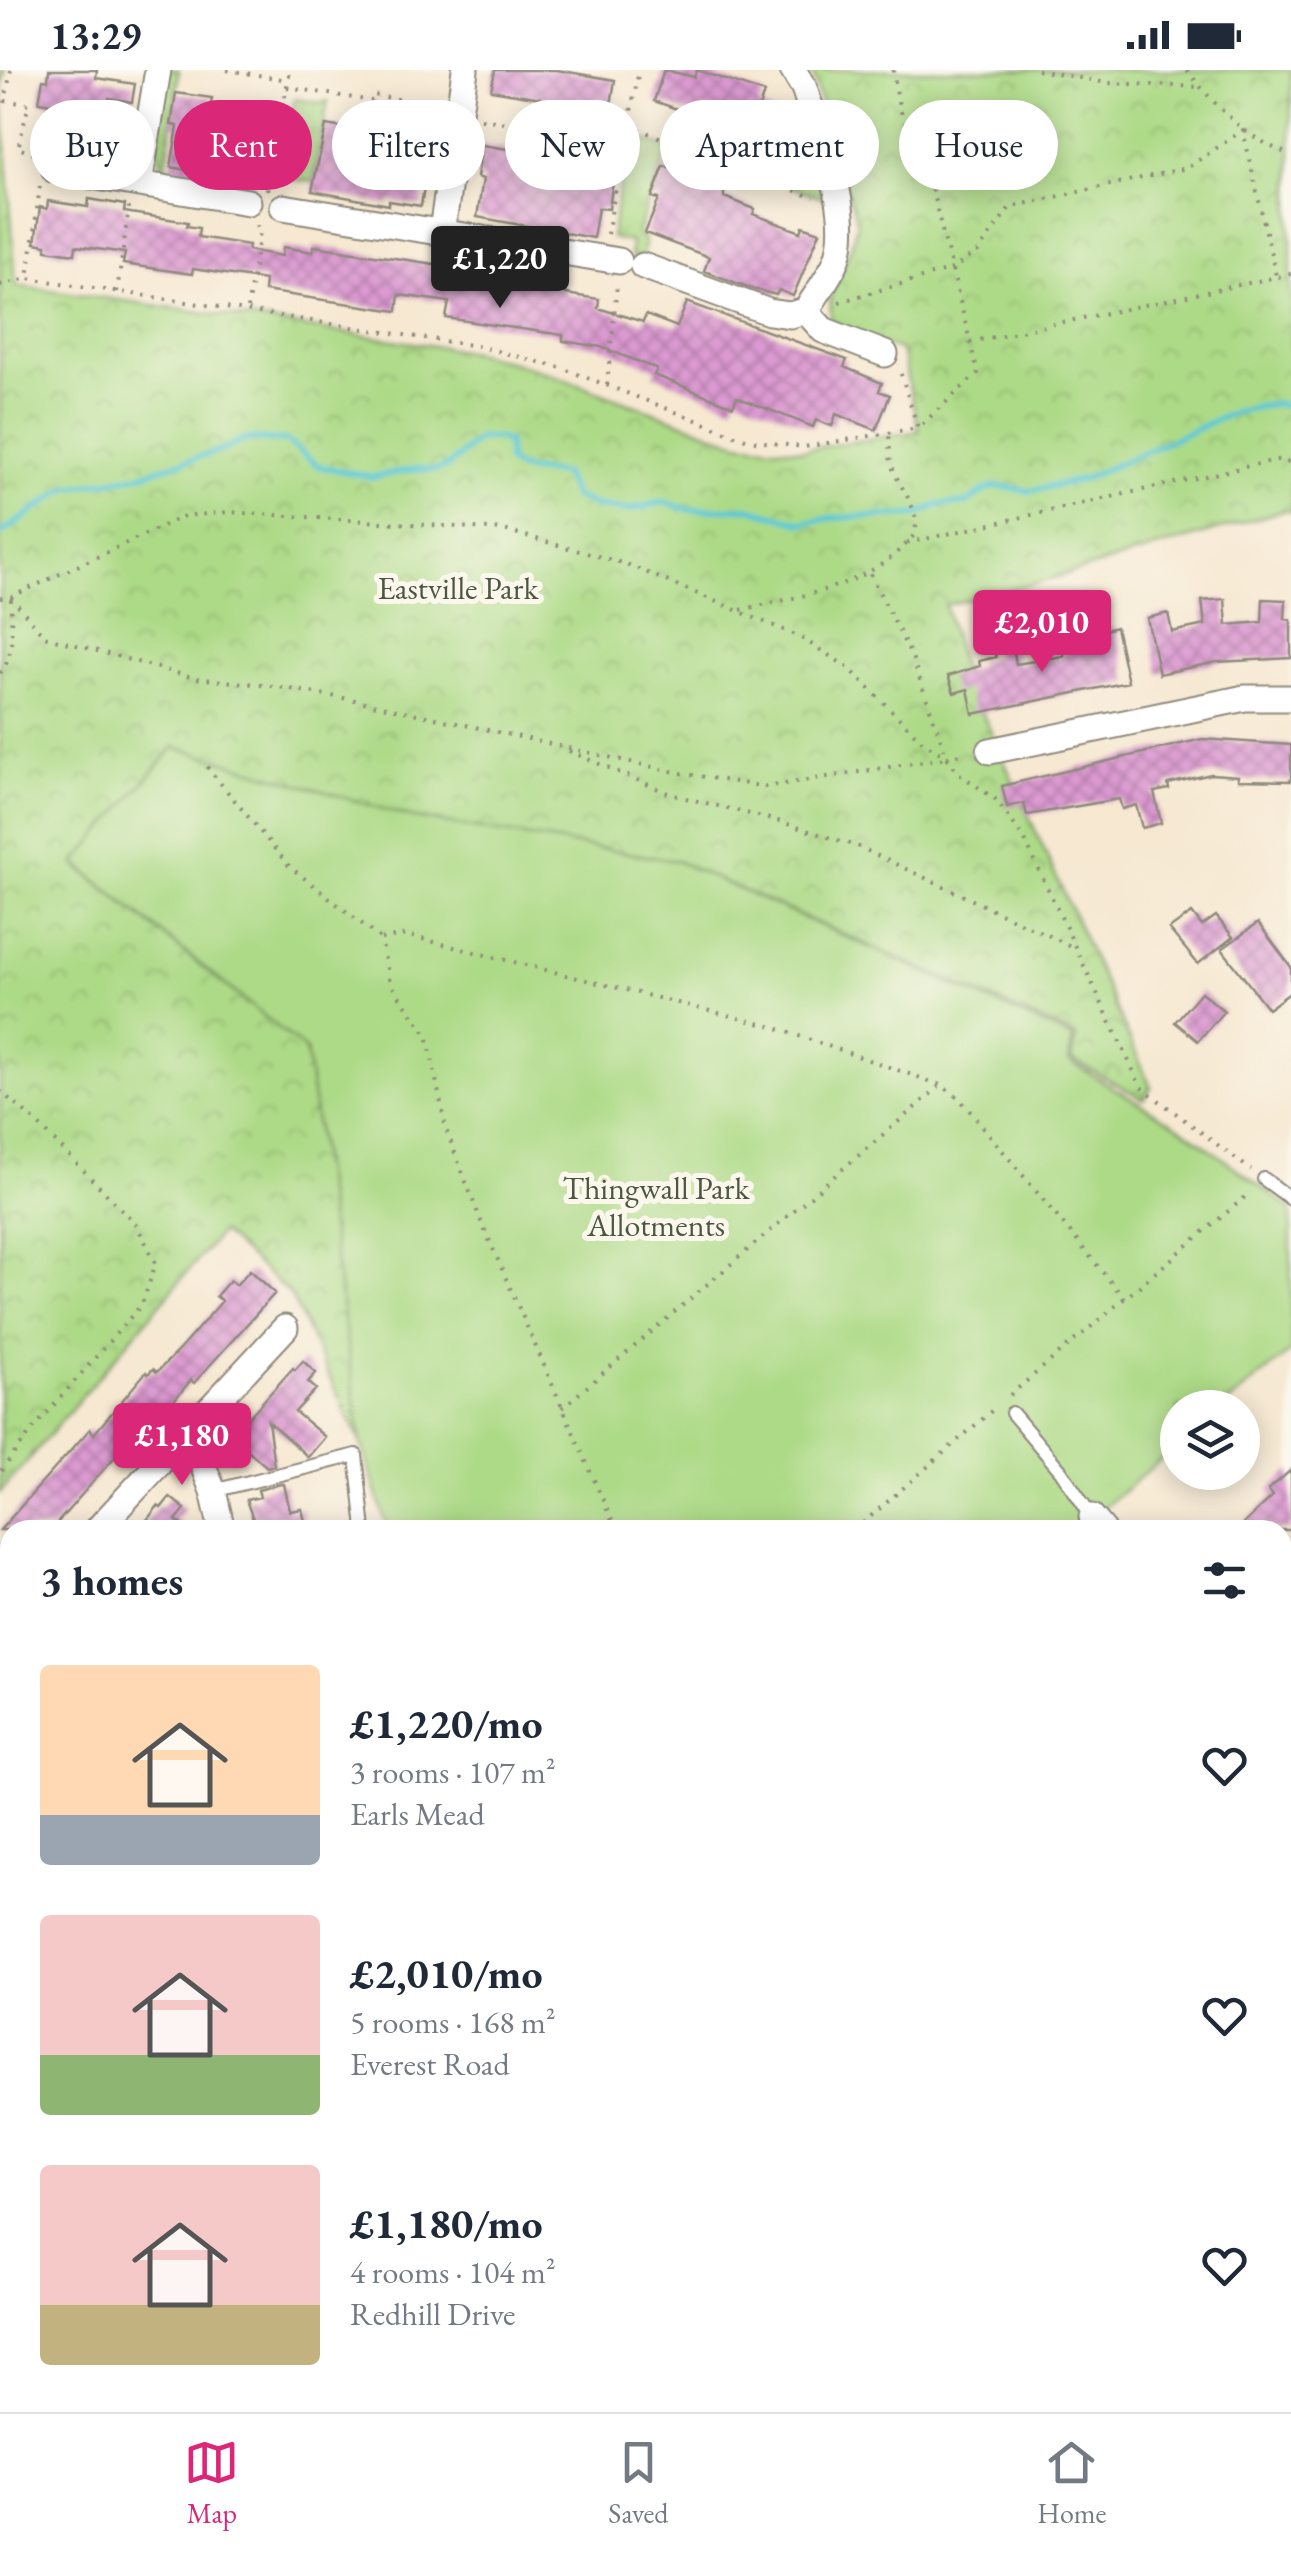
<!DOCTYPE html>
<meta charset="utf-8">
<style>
body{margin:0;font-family:"EB Garamond",serif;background:#f6f6f7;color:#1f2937;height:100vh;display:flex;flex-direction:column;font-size:38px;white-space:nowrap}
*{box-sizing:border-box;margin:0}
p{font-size:32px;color:#747a83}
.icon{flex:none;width:55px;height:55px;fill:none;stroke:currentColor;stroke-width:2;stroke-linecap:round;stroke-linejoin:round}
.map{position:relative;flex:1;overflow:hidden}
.drawer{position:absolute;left:0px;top:1450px;width:1292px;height:892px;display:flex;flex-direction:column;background:#fff;border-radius:30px 30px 0 0;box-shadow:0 5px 25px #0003}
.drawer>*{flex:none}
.top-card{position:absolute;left:30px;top:30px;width:1232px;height:90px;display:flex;gap:20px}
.tools{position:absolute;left:1160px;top:1320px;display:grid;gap:20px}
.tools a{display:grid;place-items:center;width:100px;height:100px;border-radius:50%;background:#fff;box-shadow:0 5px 25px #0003;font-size:50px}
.price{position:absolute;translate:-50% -85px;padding:0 22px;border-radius:10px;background:#db2777;color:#fff;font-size:32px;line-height:65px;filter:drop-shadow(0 2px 5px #0008)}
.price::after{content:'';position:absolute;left:50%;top:60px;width:30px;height:22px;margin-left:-15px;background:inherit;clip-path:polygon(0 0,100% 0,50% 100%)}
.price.on{background:#222;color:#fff}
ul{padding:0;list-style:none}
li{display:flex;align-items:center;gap:30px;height:250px;padding:0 40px}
li span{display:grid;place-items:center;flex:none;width:280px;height:200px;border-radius:10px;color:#555}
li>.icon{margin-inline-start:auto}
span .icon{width:120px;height:120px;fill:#fffc;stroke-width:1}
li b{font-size:42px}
h2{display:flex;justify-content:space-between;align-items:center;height:120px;padding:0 40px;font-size:42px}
.chip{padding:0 35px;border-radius:45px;background:#fff;box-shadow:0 5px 25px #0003;font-size:35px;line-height:90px}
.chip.on{background:#db2777;color:#fff}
.status{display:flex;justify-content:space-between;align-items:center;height:70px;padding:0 50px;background:#fff;direction:ltr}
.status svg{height:28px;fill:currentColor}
.tab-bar{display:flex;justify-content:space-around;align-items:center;height:140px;border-top:2px solid #e0e1e3;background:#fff;font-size:28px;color:#747a83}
.tab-bar a{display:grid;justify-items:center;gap:5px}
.tab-bar .on{color:#db2777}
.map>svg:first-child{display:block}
</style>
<div class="status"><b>13:29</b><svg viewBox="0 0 49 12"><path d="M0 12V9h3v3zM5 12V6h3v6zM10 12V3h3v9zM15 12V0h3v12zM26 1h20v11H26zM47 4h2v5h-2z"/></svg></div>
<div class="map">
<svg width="1291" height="2342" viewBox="0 0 1291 2342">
<defs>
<pattern id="grass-tufts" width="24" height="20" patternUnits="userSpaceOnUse" patternTransform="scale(2.5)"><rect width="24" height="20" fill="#adda87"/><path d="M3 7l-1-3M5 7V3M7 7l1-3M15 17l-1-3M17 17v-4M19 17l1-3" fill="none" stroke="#95bb75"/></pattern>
<pattern id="cemetery-stones" width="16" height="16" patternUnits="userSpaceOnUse" patternTransform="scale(2.5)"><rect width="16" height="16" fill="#adda87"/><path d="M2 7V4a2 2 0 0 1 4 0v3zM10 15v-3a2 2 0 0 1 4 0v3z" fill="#95bb75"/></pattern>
<pattern id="park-crowns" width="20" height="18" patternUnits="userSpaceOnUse" patternTransform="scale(2.5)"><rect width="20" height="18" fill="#adda87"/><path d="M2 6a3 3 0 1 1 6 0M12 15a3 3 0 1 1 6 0" fill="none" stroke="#95bb75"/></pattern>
<pattern id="building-cross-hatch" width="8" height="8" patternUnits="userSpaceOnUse" patternTransform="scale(2.5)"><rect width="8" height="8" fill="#dc9ad1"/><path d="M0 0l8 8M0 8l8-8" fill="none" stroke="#b37eaa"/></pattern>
</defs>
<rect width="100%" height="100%" fill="#fbf7ec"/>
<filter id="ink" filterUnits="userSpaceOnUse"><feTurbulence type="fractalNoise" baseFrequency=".01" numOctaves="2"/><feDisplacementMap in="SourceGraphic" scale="20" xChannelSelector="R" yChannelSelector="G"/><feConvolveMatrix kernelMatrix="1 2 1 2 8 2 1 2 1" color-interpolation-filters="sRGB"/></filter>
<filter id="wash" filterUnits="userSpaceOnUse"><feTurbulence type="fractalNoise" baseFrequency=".0048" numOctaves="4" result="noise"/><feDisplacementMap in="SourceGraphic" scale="40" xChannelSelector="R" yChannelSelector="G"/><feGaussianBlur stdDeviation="2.25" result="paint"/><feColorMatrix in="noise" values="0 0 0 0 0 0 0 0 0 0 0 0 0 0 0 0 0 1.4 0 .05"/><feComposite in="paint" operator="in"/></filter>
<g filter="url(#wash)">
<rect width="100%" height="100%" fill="#f6e8d1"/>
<path fill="url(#grass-tufts)" stroke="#6c8259" stroke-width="2.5" d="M167,0h12l-14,101 -9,-19z
M295,29l27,4 6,-2 -15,81 -35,-5z
M810,62l22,69 -41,-14z
M635,67l34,11 -32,86 8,6 -4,19 -11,-3 1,-14 -20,-4 9,-53z"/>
<path fill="url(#cemetery-stones)" stroke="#6c8259" stroke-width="2.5" d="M0,1608l10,10v279l-10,-16z
M10,2019v142l-10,-2v-133z"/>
<path fill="url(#park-crowns)" stroke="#6c8259" stroke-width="2.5" d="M0,0h5l-3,16 14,199 459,67 62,17 201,74 64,7 117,-19 -18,-81 -57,-18 -13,-14 -1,-21 21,-50 6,-25 -46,-152h480v442l-6,-2 -248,73 -92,22 17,63 189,419 -7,12 -73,-40 5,-23 -400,-175 -262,-43 -240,-71 -99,117 231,186 55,393 -71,-149 -69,-62 -221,261z"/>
<path fill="#adda87" stroke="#6c8259" stroke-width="2.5" d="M174,677l240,71 262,43 397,177 -4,23 117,70 105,78v142l-68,56 -45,1 -1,38 -100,84h-689l-27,-87 -55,-393 -231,-187z"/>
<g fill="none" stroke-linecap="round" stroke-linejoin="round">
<path stroke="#5dc9d5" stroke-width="6" d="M0,464l67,-46 65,-11 90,-27 23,-11 42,2 31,25 55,11 43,-8 20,1 12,-4 31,-28h19l10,5v19c17,13 37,8 56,12l10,23 24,10 30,3 36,-8 26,8 59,-2 53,15 29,-5 86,-3 21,-10 29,-2 19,-13 11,-4 33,5 54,-12 150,-67 42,-9 15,5"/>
</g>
<g id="blocks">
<path fill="url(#building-cross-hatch)" d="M49,0h48l-1,8 39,6 -3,18 -23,-4 -10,58 -33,-1 7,-47 -34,-6 4,-23 5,1z
M495,0h62l58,10 -6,37 -69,-12 1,-7 -50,-8z
M664,0l30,7 3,-7 67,23 -5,14 30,10 -2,5 13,4 -7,30 -45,-15 5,-15 -51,-17 -2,8 -46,-16z
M176,23l36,5 -1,7 66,11 -6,36 -10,-2 -6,34 -84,-17 7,-41 -7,-1z
M326,55l50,8 1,-6 62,10 -5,38 -8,-1 -5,32 -32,-5v4l-77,-14z
M482,75l32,5 -1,7 101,17 -5,35 -11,-1 -5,30 -116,-21 6,-38 -6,-2z
M664,96l60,23v8l31,12 -2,5 48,18 2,-6 17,6 -27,64 -14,-6 -3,5 -23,-6 -49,-18 5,-14 -64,-24 14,-34 -7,-2z
M89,129l36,6 -1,7 64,10 -1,4 12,2 -1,9 51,8 -1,5 34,6 1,-9 30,5 1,-6 241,36 -1,5 12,1 -1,6 34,5 -1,9 45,14 3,-7 31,12 10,-25 160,58 -3,7 38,16 -3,8 11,4 -14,35 -40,-16 -4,12 -16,-6 -3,7 -76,-30 -4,9 -79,-31 3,-6 -56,-22 -38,-6v-6l-117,-17 3,-16 -50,-7 -2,16 -133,-20 1,-11 -72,-11 -1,5 -69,-10 2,-11 -49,-7 -1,8 -29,-4v-5l-11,-2 5,-36 7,2 1,-8 40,6z
M1225,529l2,26 35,-3 1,-23 23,1 -1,19 6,1v38l-74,4 -58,12 -12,-56 21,-5 4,19 33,-7 -3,-24z
M1116,557l12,55 -155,32 -5,-25 -14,4 -6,-17 32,-10 -1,-5 17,-4 -2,-7 19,-4 3,18 48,-8v-4l36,-7 -2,-13z
M1202,669l89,6v36l-53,-1v-4l-27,-2 -43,10 1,5 -15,3 7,31 -19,5 -6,-23 -14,4 -3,-10 -92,16 -3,-12 -17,4 -5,-21z
M1192,843l10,13 14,-10 17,21 -35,27 -29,-35z
M1258,853l33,44v25l-23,17 -46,-60z
M1201,922l23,19 -26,30 -23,-19z
M250,1200l25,23 -81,90 -3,-3 -46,55 -2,-2 -14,16 -4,-4 -74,85h-51l90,-101 4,5 52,-62 2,2 5,-5 4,3 22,-22 43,-49 -6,-5 14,-16 6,5z
M303,1291l13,12 -8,9 8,7 -21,23 30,25 -17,20 -40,-36 6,44 -7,2 -35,-31 61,-68 2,2z
M1291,1400v60h-54l36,-34 -5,-6z
M281,1414h3l6,27 12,-2 5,21h-50l-11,-30 14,-3 -2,-7z
M170,1427l15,12 -9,11 13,10h-50l19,-24 3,2z"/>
</g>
</g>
<g filter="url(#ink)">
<use href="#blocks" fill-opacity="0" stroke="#908a7e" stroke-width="2.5"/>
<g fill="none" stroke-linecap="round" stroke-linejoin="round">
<g stroke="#908a7e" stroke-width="16">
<path id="service" d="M1264,1109l27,20
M1012,1343l49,58 31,46
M213,1421l143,-36 8,75
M1282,1738l9,-7
M1282,1887l9,-1"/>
</g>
<g stroke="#908a7e" stroke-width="29">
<path id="minor" d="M55,100l193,32
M139,114l19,-114
M283,137l336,54
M442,161l23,-161
M643,196l126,46 21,3 16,-4c9,-15 21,-31 29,-47 22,-49 -16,-128 -31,-176l-11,-18
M806,241l17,19 62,24
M990,681l255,-53h46
M190,1362l23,59 9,39
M1092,1447l11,13
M97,1460l188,-202
M1282,1508l9,-8
M1282,1673l9,10
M0,1916l10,15
M0,1995l10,-6
M1282,2262l9,-3
M0,2284l10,1
M307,2332l4,10
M651,2332l4,10
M883,2332l4,10
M68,2342l1,-10"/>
</g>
<g stroke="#908a7e" stroke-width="44">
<path id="primary" d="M1282,2078l9,-2
M486,2342l21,-10"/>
</g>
<path stroke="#908a7e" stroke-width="4" stroke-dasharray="2.5 8" stroke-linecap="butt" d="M11,0l-6,31 24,3 -11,44 20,7
M227,0l61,10
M893,0l6,37 34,87 45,179 -59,54
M1037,0l70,13 94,4
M1187,0c29,37 59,69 104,85
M287,17l85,14 1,-6 36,6 -1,6 29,4
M481,49l143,23
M628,55l186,73
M40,116l-12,92 449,68 85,22 186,72 56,7 114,-19 -18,-57
M267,120l23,-120
M607,164l32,-164
M0,215l28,-7
M117,222l12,-85
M839,232l113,-33 26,-17 32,-45 177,-39 56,-38 33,146
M247,239l13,-77 -3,-7
M970,272l321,-68
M607,315l10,-100
M907,473l369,-83 15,2
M870,504l42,83 35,100 11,16 37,26 29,39 117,249 110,83
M11,527l33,39 150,42 79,8 82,14 320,72 91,15 178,-29
M0,528l11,-1 173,-81 45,-4 275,18 122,34 172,72 51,32 75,75 23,14 18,-3
M741,540c64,-16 129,-22 173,-75 9,-24 -15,-47 -22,-69 -3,-9 -2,-22 -3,-32
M0,603c17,-19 10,-52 11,-76
M569,681l101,43 108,27 81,26 216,101
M207,697l82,99 92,73
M0,1021l36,31 100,102 20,39 -14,41 -109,125 -33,43
M1010,1325l241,-203
M562,1338l377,-321
M616,1460l-136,-311 -34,-90 -19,-95 -37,-51 -9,-44 25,-4 364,91 171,59 18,13 166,201
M855,1460l140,-122
M0,1598l10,9
M0,1625l10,12
M0,1675l10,-12
M0,2164l10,1"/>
<use href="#service" stroke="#fff" stroke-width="12"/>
<use href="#minor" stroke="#fff" stroke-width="25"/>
<use href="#primary" stroke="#f9bc89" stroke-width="40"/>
</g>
</g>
<g text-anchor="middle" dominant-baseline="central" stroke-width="10" stroke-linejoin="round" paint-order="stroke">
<g font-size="32" fill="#4c5742" stroke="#fbf7ec">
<text x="458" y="518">Eastville Park</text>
<text x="656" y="1118">Thingwall Park<tspan x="656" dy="37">Allotments</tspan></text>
</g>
</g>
</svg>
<div class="tools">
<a><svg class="icon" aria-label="layers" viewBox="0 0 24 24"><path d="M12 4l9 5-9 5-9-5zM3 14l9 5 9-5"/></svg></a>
</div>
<b class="price on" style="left:500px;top:241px">£1,220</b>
<b class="price" style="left:1042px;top:605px">£2,010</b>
<b class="price" style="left:182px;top:1418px">£1,180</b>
<div class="top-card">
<a class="chip">Buy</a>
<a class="chip on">Rent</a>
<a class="chip">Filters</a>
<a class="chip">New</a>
<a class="chip">Apartment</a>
<a class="chip">House</a>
</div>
<section class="drawer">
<h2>3 homes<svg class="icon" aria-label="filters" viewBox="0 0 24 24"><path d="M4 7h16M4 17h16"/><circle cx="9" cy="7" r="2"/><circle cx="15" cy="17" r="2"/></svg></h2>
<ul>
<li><span style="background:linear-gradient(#ffd9b3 75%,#9aa5b1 0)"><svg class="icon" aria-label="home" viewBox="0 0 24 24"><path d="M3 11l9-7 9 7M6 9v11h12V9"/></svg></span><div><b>£1,220/mo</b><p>3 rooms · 107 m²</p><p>Earls Mead</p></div><svg class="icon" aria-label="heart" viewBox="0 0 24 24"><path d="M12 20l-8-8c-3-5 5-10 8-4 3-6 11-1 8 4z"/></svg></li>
<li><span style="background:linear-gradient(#f6c9c9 70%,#8fb573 0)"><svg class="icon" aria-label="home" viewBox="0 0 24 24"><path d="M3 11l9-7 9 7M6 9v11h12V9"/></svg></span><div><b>£2,010/mo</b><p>5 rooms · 168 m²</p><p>Everest Road</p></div><svg class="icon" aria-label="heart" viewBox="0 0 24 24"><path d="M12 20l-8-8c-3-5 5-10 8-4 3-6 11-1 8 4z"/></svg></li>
<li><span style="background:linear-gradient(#f6c9c9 70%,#c2b280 0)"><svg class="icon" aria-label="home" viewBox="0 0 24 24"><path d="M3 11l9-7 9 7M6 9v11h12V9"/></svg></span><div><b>£1,180/mo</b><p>4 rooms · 104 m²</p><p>Redhill Drive</p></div><svg class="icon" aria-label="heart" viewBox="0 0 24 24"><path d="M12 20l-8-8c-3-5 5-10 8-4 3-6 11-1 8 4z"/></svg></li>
</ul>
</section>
</div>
<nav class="tab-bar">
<a class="on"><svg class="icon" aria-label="map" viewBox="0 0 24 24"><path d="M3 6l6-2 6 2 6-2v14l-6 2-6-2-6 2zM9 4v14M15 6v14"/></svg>Map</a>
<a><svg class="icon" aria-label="saved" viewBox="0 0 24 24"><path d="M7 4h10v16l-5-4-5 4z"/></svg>Saved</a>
<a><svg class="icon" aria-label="home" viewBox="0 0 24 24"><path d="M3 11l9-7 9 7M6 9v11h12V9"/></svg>Home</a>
</nav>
